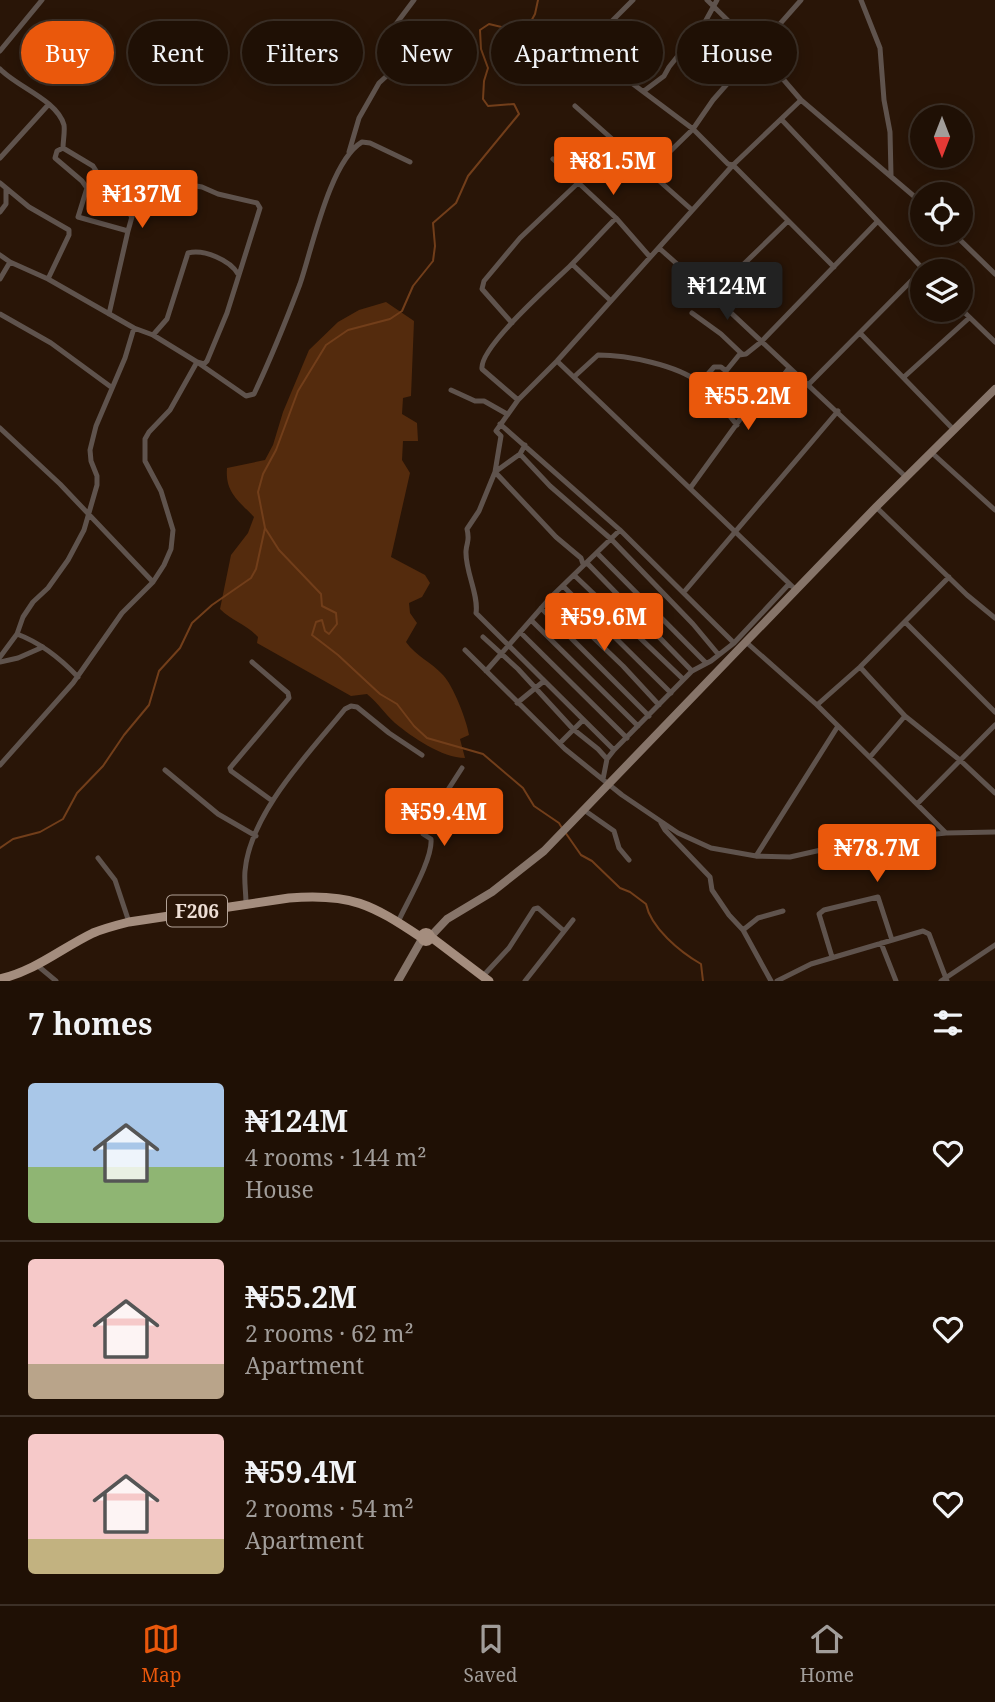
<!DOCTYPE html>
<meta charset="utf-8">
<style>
body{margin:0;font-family:"Noto Serif",serif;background:#27190f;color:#f1f3f6;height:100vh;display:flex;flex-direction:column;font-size:26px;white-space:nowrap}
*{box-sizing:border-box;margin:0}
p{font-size:23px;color:#a19d9a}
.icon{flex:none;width:38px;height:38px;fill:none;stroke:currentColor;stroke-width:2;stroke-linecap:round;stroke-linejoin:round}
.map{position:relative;height:981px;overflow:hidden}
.drawer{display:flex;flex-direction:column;background:#1f1005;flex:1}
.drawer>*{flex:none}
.hud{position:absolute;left:21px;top:21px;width:954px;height:63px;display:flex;gap:14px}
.needle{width:46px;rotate:180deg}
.buttons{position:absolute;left:910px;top:105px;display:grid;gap:14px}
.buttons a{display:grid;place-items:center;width:63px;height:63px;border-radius:50%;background:#1f1005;box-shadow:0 4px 18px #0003,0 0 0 2px #3c3027;font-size:35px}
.price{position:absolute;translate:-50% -60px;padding:0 16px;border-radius:7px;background:#ea580c;color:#fff;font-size:23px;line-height:46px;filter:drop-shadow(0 2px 4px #0008)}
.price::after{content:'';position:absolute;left:50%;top:42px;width:21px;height:16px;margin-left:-10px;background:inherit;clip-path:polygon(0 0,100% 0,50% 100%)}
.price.active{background:#222;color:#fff}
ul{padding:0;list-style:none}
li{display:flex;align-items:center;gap:21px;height:175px;padding:0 28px}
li+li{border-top:2px solid #3c3027}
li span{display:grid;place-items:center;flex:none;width:196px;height:140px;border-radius:7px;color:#555}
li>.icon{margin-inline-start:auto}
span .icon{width:84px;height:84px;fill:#fffc;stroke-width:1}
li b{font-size:30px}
h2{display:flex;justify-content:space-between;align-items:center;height:84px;padding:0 28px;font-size:30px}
.pill{padding:0 24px;border-radius:32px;background:#1f1005;box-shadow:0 4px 18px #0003,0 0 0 2px #3c3027;font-size:24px;line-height:63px}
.pill.active{background:#ea580c;color:#fff}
.tab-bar{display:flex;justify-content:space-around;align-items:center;height:98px;border-top:2px solid #3c3027;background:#1f1005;font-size:19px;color:#a19d9a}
.tab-bar a{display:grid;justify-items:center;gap:4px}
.tab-bar .active{color:#ea580c}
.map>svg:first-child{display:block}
</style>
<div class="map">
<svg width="995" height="981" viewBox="0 0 995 981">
<rect width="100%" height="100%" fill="#291507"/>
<path fill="#542b0d" d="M386,302l28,19 -3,75 -8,2 -1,16 15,9 1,18h-15l-1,19 8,13 -19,84 34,18 5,8 -8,14 -13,6 1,10 7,10 -11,19c10,14 25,20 37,33 10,10 24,46 26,60l-9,4 5,19c-23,0 -53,-21 -70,-35 -10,-9 -17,-20 -28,-29l-16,2 -94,-53 1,-6c-12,-13 -26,-16 -38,-28l11,-54 17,-22 6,-16c-16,-17 -29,-25 -27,-49l38,-8 8,-15 10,-33 26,-62 29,-28 21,-12z"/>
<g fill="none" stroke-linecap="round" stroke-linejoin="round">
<path stroke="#723e1a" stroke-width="2" d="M265,528l14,22 42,44 1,12 14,7 1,11 -8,10 -4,-3 -3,-11 -6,2 -4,13 26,20 42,39 17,10 17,22 13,12 56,16 40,34 11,18 25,17 3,5
M565,832l16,23 11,6 28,27 10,4 16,12c5,24 34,48 55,60l2,17
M0,848l13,-9 27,-7 23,-13 14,-26 26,-27 21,-31 25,-30 10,-34 21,-23 12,-25 20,-18 39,-27 5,-9 9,-41 -7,-36 5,-18 13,-24 22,-59 28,-46 22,-15 42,-11 12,-8 11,-25 20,-25 2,-15 -2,-23 23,-20 12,-27 51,-62 -5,-10 -26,2 -5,-7 1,-18 4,-13 -7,-19 -1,-19 9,-6 21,5 19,-4 6,-11 3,-14"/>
<path stroke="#5f534d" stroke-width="5" d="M633,0l-23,23 -18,11 -2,6 27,32 76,57 35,35 5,1 101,102
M707,0l51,50 43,50 121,103
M861,0l19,48 4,52 6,32 1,43
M0,51l42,-51
M0,69c17,18 57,31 64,56 1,7 -1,16 -1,23l30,18 12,19 23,21 3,10
M644,91l20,-15 5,-9 36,-45 12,-22
M575,106l117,104
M781,119l144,152
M63,148l-6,3 -2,7 27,23 5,7 -9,29 50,14
M349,152l10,-34 20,-35 12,-11 2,-44 21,-28
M0,158l49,-54
M553,159l63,59 34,39
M649,172l44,-43 20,-29 88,-100
M0,183l29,24 40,23v5l-21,44
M0,212l6,-8v-16
M953,233l42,41
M659,248l53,47 194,182
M0,255l10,7 38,17 86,49 19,7 44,27 49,34 8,-2c17,-36 32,-73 46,-110 12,-35 30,-123 62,-142l8,1 40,19
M572,264l39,37
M0,279l10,-17
M712,295l76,-74
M961,309l34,33
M692,313l29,21 21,20
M0,314l51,29 60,44
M512,323l-30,-34 2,-8 36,-43 59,-56
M860,333l93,96
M153,335l14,-16 21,-66c16,-4 42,7 50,21
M557,361l239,229
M575,376l23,-21c29,0 79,10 102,28 14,10 25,28 37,42
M904,377l65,-59
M700,383l14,-16h7l5,4 13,-16 7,-1 15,-12 116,-120
M808,385l115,-116
M451,390l24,11h9l23,13
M518,400l-36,-31c-3,-22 72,-87 89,-104 15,-15 30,-32 45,-47
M500,424l120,106 114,113
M0,428l60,56 93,98
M525,445l-5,9 -25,18 -16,39 -12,18c3,12 0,11 -1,22 -1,20 13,44 10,62l138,137
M931,452l64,58
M520,454l30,32 61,53 82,85 25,30
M691,487l50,-69 8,-6 2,-7 19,-12 19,-25
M876,507l91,88 28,23
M598,554l108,109
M574,575l109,104
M563,586l108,107
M684,592l154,-181
M551,597l72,69 36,39
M541,608l108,108
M531,620l107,106
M905,622l90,90
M520,632l107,106
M17,634c24,9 43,24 61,43
M483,637l35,32 55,60 25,20 9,10
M746,642l71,63 129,128 49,-1
M465,650l100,99 57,46 56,38 33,15 45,8 34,1 62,-14 94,-10
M0,657l17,-23 6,-17 10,-15 15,-14 20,-28 16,-30 13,-45v-9l-6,-15 -1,-11 6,-24 29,-68 9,-30
M0,662l18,-4 25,-11
M252,662l36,31 1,5 -59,70 1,3 40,29
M860,667l45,49 56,45 34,32
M486,671l65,-74 69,-67
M692,671l-105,-108 -4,1 -2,-6 -25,-21 -61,-65 6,-36 -5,-5 22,-31 39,-39 176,-196 68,-65
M517,703l27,-22
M817,705l43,-38 89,-90
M560,743l23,-23
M870,757l35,-41
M0,765l73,-82 49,-70 31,-31 11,-17 7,-16 2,-19 -12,-39 -16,-30v-22l4,-7 21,-22 27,-48 7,2 3,-3 20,-48 33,-105 -3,-5 -39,-9 -16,-7 -59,-10 -15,54 -19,83
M165,770l53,44 38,22
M603,779l4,-20 7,-9 78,-79 19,-10 23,-18 55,-59
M917,804l78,-79
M584,810l30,21 5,17 10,12
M661,823l4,7 45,47 2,13 17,25 14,15 28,51
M756,856l82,-130
M98,858l17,22 14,42
M246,904c0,-11 -2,-23 -1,-33 5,-58 65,-119 100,-162l6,-3 6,1 32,26 33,22
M398,922c9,-20 35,-63 33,-83l-8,-5 1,-7 38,-59
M743,930l15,-12 25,-7
M881,943l15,38
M832,957l-13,-43 5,-4 54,-13 14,43
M38,966l18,15
M483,976l26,-28 25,-39 4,-1 26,23
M525,981l48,-61
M777,981l34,-17 112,-33 6,3 18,47
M941,981l54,-36"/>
<path stroke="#867469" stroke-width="8" d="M431,936l16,-17 45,-27 52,-41 332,-344 119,-118
M398,981l24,-42"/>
<path stroke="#a48d7e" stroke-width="9" d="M421.5 937a4.5 4.5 0 1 1 9 0a4.5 4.5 0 1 1-9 0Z
M431,937l58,44
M0,979c37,-9 60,-30 93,-46 12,-5 24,-8 36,-11l160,-24c62,-5 82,6 133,40"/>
</g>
<g text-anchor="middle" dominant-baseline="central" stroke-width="6" stroke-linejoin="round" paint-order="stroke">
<rect fill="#291507" stroke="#b2a297" stroke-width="2" x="167" y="895.5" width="60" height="31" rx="5"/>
<g font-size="19" font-weight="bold" fill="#edded5">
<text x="197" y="911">F206</text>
</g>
</g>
</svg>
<div class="buttons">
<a><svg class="needle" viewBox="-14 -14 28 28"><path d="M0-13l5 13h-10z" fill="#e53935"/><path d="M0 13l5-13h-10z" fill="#a19d9a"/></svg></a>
<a><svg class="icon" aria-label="locate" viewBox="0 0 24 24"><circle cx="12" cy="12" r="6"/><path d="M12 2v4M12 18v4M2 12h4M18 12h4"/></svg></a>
<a><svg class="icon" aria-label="layers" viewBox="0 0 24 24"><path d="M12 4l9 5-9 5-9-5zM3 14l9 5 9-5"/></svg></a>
</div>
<b class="price" style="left:613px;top:197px">₦81.5M</b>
<b class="price" style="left:142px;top:230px">₦137M</b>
<b class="price active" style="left:727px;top:322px">₦124M</b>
<b class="price" style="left:748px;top:432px">₦55.2M</b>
<b class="price" style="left:604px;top:653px">₦59.6M</b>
<b class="price" style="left:444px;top:848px">₦59.4M</b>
<b class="price" style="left:877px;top:884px">₦78.7M</b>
<div class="hud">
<a class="pill active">Buy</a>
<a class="pill">Rent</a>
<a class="pill">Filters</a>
<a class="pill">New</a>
<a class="pill">Apartment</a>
<a class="pill">House</a>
</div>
</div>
<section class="drawer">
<h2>7 homes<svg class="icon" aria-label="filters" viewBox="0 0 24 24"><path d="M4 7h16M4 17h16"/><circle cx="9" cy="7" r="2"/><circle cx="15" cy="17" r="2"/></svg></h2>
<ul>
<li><span style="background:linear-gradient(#a9c7e8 60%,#8fb573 0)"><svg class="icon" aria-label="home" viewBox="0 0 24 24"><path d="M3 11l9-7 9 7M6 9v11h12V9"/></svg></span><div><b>₦124M</b><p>4 rooms · 144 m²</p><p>House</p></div><svg class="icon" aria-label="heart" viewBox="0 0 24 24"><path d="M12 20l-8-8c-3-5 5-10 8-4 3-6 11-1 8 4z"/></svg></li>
<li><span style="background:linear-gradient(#f6c9c9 75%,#b9a48a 0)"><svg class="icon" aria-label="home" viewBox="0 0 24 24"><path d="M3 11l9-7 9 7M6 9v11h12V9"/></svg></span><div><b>₦55.2M</b><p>2 rooms · 62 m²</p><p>Apartment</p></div><svg class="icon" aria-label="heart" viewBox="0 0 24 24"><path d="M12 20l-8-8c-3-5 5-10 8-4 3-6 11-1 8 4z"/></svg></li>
<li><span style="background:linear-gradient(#f6c9c9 75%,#c2b280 0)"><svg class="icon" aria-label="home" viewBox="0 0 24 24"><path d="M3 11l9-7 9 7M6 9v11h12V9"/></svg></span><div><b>₦59.4M</b><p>2 rooms · 54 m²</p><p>Apartment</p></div><svg class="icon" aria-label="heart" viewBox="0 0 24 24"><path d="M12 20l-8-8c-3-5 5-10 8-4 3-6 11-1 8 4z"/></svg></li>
</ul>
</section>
<nav class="tab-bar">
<a class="active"><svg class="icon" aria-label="map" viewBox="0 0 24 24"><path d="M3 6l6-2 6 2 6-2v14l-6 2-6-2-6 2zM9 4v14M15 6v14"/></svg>Map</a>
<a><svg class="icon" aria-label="saved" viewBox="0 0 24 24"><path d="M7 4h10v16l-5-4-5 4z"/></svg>Saved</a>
<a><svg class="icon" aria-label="home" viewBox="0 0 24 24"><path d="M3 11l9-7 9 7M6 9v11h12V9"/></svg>Home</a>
</nav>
